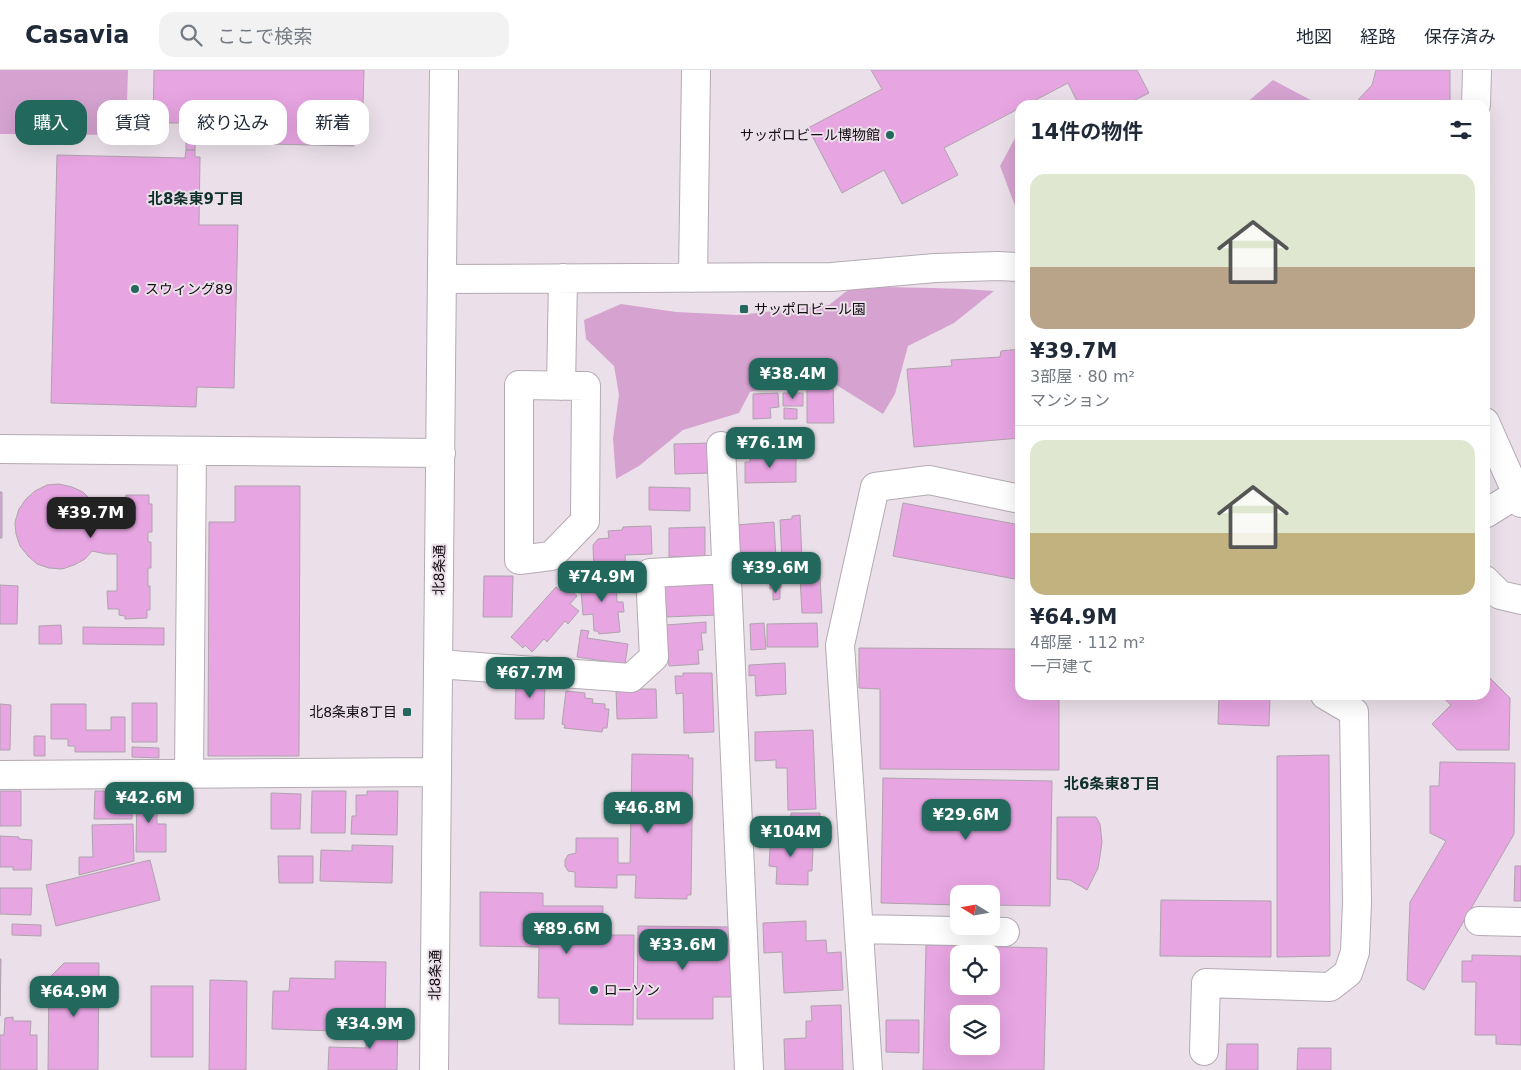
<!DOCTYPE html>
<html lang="ja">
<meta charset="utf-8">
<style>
body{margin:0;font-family:"DejaVu Sans","Noto Sans JP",sans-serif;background:#f2f2f3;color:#1f2937;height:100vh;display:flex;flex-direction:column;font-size:19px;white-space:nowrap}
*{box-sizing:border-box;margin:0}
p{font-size:16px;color:#747a83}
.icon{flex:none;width:28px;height:28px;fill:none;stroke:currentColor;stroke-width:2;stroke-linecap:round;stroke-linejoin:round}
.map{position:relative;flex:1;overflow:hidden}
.details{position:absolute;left:1015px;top:30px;width:475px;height:600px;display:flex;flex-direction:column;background:#fff;border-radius:15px;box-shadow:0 5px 20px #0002}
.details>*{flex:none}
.guide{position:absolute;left:15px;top:30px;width:475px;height:45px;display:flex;gap:10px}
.needle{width:32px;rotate:281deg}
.buttons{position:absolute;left:950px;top:815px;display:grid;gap:10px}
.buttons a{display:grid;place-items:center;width:50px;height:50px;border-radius:10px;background:#fff;box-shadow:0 5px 20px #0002;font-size:25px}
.price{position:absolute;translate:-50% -42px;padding:0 11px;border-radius:10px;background:#22685c;color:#fff;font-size:16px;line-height:32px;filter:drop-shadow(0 1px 2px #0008)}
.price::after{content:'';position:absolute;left:50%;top:30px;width:15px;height:11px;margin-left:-8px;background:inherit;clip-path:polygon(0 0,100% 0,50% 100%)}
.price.on{background:#222;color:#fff}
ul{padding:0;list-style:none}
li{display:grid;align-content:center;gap:10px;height:265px;padding:0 15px}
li+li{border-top:1px solid #e0e1e3}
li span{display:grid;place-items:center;height:155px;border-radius:15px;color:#555}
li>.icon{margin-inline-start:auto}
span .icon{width:90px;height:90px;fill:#fffc;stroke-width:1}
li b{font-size:21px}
h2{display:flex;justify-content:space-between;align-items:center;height:60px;padding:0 15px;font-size:21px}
.chip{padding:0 18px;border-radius:15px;background:#fff;box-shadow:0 5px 20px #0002;font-size:18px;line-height:45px}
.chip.on{background:#22685c;color:#fff}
header{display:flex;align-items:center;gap:30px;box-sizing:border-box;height:70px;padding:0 25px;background:#fff;border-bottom:1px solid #e0e1e3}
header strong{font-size:24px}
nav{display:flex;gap:28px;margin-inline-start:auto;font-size:18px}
.search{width:350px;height:45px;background:#f2f2f3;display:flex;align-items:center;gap:12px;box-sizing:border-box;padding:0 18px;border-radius:15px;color:#747a83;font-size:19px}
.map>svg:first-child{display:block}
</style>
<header>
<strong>Casavia</strong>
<div class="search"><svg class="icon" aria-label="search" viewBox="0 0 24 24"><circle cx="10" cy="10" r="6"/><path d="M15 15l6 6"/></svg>ここで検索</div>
<nav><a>地図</a><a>経路</a><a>保存済み</a></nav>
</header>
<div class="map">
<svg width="1521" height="1000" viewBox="0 0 1521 1000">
<rect width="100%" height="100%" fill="#ebe0e9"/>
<path fill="#d6a3d1" d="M0,0h128l-2,65 -126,-1z
M1273,10l47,25h-76z
M1020,59v90l-20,-53z
M853,216c47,2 94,1 141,5l-40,32 -46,23 -13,48 -12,20 -69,-43 -35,14 -29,7 -11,21 -56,17 -44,36 -23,13 -3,-41 6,-43 -5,-29 -28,-27 -2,-19 37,-16 55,8 62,3 91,-10z"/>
<path fill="#e7a5e2" stroke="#aea3ad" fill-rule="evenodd" d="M154,0h210l-1,37h-7l-2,39 -129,-3 1,-19 -30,-1 -1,27h-9v-27h-33z
M871,0h266l12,23 -24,12h-46l-11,-22 -42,22h-6v3l-76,40 14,27 -56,29 -18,-34 -42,23 -34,-65 74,-39z
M1376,0h74v35h-93l1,-5 14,-15z
M186,80h9v7h5l-1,68h39l-4,163 -37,-1 -1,20 -145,-4 6,-248 128,3z
M1020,279v89l-106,9 -7,-78 45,-3 -1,-6 49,-3 1,-6z
M807,313h26l1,40h-27z
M778,323l1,14 -9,1 1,10 -18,1v-25z
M783,323h20v13h-20z
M784,338l13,1v10h-13z
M710,373l1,30 -36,1 -1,-30z
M750,384h14v3h32v25l-51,1v-21h5z
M59,414l13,3 11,5 9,9 6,12 2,12 6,2v-22h14v-7h6v-3h23v9h3v28h-4v10h3v26h-3v18h2v24h-3v8l-22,1v-3l-6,-1v-6h-11l-1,-18h10v-37h-11l-14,-3 -7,8 -11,6 -12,4 -13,-1 -12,-4 -9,-8 -8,-10 -4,-12 -1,-12 4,-13 7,-10 9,-8 12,-6z
M235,416h65l-1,270h-91l1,-234h26z
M649,417l41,1v23l-41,-1z
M0,422h2v46h-2z
M903,433l117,22v55l-127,-24z
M800,445l2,45 -20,1 -2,-41 12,-1v-3z
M774,452l2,37 -16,1v-4l-21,2 -3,-33z
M651,456l1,28 -27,1 1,13 -32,2 -1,-25 5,-6 11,-1 -1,-7 14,-1 1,-3z
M705,457v29l-36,1v-29z
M616,504l1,28h6l1,10h-6l2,20 -21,2 -1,-3h-4l-1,-17 -10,1 -2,-24 5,-1 -1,-13z
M484,506h29l-1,41h-29z
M769,507h12v11l-11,1z
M820,507l2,36h-20l-2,-35z
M716,512l2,33 -53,2 -1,-33z
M0,515l18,1 -1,38h-17z
M566,516l11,10 -7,8 9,7 -11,13 -3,-3 -18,21 -3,-3 -12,13 -7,-7 -2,3 -12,-11 45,-50 5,4z
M780,518v11l-7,1v-11z
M706,552v11h-5l2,17h-5l1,14 -30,2 -3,-41z
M764,553l2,26 -15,1 -1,-26z
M817,553l1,24h-51v-23z
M61,555l1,19h-23v-18z
M83,557l81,1v17l-81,-1z
M581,560l8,1 -2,7 41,6 -3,20 -48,-7z
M859,578l161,1v46h39v75l-179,-1v-80l-21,-1z
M785,593l1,31 -30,2 -1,-21 -6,1v-11z
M683,603h29l2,59 -30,1 -1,-40 -7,1 -1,-18h8z
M1485,603l25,25 -1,52h-52l-25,-26 19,-19 -11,-10h45z
M516,610h29l-1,39h-29z
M616,619h40l1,29 -40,1z
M566,621l19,2v5l8,1 -1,4 13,1v5h4l-2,19h-4l-1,4 -38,-4 1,-3 -3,-1z
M1219,625h51l-1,31 -51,-2z
M132,633h25v39h-25z
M0,634l11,1 -1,45h-10z
M51,634h35v26h25v-13h14v35h-50v-6h-7v-7h-17z
M813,660l3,79 -28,1 -1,-42h-11v-8l-21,1v-29z
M34,666h11v20h-11z
M132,677l27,1v10l-27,-1z
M632,684l57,1 -1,3h5l-2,137h-4v4l-52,-1 1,-23h-19v13l-42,-1v-15l-7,-1 -3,-5v-6l3,-5 8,-2v-15h42v25h12z
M1329,685l1,201 -53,1v-201z
M1440,692l75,1 -1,71 -90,156 -17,-10 3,-78 36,-61 -16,-8v-47h9z
M883,708l169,3 -2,125 -59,-1v-11h-32v11l-78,-2z
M137,720h20v34h9v28h-30z
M0,721h21v35h-21z
M95,721h37v28h-38z
M312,721h34l-1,42h-34z
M367,721h31l-1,44 -46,-1 1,-18h4v-21h11z
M271,723l30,1 -1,35h-29z
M791,743h29l-1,17h-29z
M785,747v11h-19v-10z
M1057,747h39l4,7 2,18 -2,14 -2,12 -11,22 -17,-10 -13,-1z
M133,754l1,37 -55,14v-18h14l-1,-32z
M771,764l38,1 -1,12h5l-1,24h-4v14l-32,-1 1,-17 -8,-1z
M0,766l19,1v2l13,1 -1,30h-18v-3h-13z
M352,775l41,1 -1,37 -72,-2 1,-31 31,1z
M278,786h35v27h-34z
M150,790l10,40 -104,26 -10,-41z
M1515,796h6v35h-7z
M0,818h32l-1,27 -31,-1z
M480,822l63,1v13h60l-1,29h32l-1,90 -74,-1v-26h-21l1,-51 -59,-1z
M1161,830l110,1v56l-111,-1z
M806,851v20l20,-1 1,13 14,-1 2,38 -59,3 -2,-41 -18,1 -1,-30z
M12,854l29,1v11l-29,-1z
M638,856l94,1v70h-19v22h-76z
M926,875l121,3 -3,122h-121zM959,884h32v32h-32zM959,944h32v32h-32z
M1472,885l49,1v89l-25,-1v-9h-21l1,-53h-14v-21h10z
M0,889h1l-1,57z
M335,891l51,1 -1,51h-21l-1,19 -91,-3 1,-38h16l1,-13 45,1z
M64,893h35l-1,107h-50l1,-92z
M210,910l37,1 -1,89h-37z
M151,916h42v71h-42z
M841,935l2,65h-58l-1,-31 22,-1v-17h6l-1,-15z
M13,947v4h18l-1,14h7v35h-37v-35h4l1,-17z
M367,950h31l-1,50h-69l1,-23 37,1z
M886,950h33v33l-33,-1z
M1227,974h31v26h-32z
M1298,978h33v22h-34z"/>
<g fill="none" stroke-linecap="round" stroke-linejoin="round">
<g stroke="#b4aab3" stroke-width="30">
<path id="minor" d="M1476,35l1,-35
M693,208l3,-208
M442,209l390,-2 103,-9 63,-2 22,1
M519,315l67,1 -1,135 -34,35 -32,4z
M561,316l2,-108
M1485,352l36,81
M721,376l28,624
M0,379l441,4
M1485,444l32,-20
M1485,510l15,15 21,5
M438,594l193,14 23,-21 -4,-84 77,-4
M189,703l3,-322
M0,705l437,-3
M1479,851l42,1
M859,859l146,3
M1204,981l2,-68 124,4 18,-14 7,-21 2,-50 -3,-190 -29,-17
M434,1000l10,-1000
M868,1000l-28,-425 35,-158 54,-7 91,19"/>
</g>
<use href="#minor" stroke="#fff" stroke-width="28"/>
</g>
<g fill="#22685c" stroke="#ebe0e9" stroke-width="2">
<circle cx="890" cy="65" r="5"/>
<circle cx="135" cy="219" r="5"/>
<rect x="739" y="234" width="10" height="10" rx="2.5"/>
<rect x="402" y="637" width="10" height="10" rx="2.5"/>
<circle cx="594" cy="920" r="5"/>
</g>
<g text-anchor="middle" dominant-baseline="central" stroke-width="4" stroke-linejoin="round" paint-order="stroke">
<g font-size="14" fill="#110d11" stroke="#ebe0e9" text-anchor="start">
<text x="880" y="65" text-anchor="end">サッポロビール博物館</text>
<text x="145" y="219">スウィング89</text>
<text x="754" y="239">サッポロビール園</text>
<text x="397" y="642" text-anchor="end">北8条東8丁目</text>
<text x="604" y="920">ローソン</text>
</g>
<g font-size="14" fill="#110d11" stroke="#ebe0e9">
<text transform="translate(439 500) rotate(-89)">北8条通</text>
<text transform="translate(435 905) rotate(-89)">北8条通</text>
</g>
<g font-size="15" font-weight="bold" fill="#10312b" stroke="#ebe0e9">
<text x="196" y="129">北8条東9丁目</text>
<text x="1112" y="714">北6条東8丁目</text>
</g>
</g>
</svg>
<div class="buttons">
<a><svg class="needle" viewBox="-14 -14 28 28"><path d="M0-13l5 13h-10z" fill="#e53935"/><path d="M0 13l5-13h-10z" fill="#747a83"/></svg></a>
<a><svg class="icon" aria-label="locate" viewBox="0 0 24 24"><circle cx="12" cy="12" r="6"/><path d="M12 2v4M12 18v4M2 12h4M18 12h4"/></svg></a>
<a><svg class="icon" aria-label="layers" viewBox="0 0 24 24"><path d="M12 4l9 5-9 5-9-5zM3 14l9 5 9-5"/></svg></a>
</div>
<b class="price" style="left:793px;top:330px">¥38.4M</b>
<b class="price" style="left:770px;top:399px">¥76.1M</b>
<b class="price on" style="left:91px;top:469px">¥39.7M</b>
<b class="price" style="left:776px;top:524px">¥39.6M</b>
<b class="price" style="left:602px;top:533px">¥74.9M</b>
<b class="price" style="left:530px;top:629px">¥67.7M</b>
<b class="price" style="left:149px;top:754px">¥42.6M</b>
<b class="price" style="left:648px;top:764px">¥46.8M</b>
<b class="price" style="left:966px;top:771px">¥29.6M</b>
<b class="price" style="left:791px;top:788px">¥104M</b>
<b class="price" style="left:567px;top:885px">¥89.6M</b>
<b class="price" style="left:683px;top:901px">¥33.6M</b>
<b class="price" style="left:74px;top:948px">¥64.9M</b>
<b class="price" style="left:370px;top:980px">¥34.9M</b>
<div class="guide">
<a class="chip on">購入</a>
<a class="chip">賃貸</a>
<a class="chip">絞り込み</a>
<a class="chip">新着</a>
</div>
<section class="details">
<h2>14件の物件<svg class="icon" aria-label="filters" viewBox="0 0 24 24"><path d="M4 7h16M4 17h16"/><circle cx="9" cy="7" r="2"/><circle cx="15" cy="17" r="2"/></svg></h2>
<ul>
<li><span style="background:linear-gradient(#dfe7d0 60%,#b9a48a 0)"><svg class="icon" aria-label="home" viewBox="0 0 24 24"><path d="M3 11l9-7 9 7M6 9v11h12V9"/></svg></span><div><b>¥39.7M</b><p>3部屋 · 80 m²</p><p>マンション</p></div></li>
<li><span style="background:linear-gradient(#dfe7d0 60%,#c2b280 0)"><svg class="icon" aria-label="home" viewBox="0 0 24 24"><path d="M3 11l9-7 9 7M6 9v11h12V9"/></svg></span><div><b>¥64.9M</b><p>4部屋 · 112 m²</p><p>一戸建て</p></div></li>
</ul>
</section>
</div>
